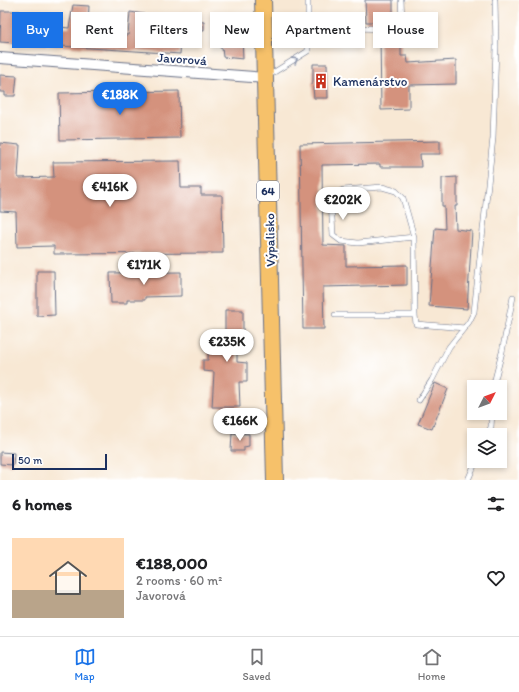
<!DOCTYPE html>
<meta charset="utf-8">
<style>
body{margin:0;font-family:Itim,sans-serif;background:#f2f2f2;color:#202124;height:100vh;display:flex;flex-direction:column;font-size:15px;white-space:nowrap}
*{box-sizing:border-box;margin:0}
p{font-size:13px;color:#757577}
.icon{flex:none;width:22px;height:22px;fill:none;stroke:currentColor;stroke-width:2;stroke-linecap:round;stroke-linejoin:round}
.map{position:relative;height:480px;overflow:hidden}
.panel{display:flex;flex-direction:column;background:#fff;flex:1}
.panel>*{flex:none}
.banner{position:absolute;left:12px;top:12px;width:495px;height:36px;display:flex;gap:8px}
.needle{width:26px;rotate:48deg}
.controls{position:absolute;left:467px;top:380px;display:grid;gap:8px}
.controls a{display:grid;place-items:center;width:40px;height:40px;border-radius:0px;background:#fff;box-shadow:0 2px 6px #0003;font-size:20px}
.scale{position:absolute;left:12px;bottom:10px;width:95px;box-sizing:border-box;padding-left:4px;border:2px solid #1b2f5e;border-top:0;font-size:11px;line-height:14px;white-space:nowrap;color:#1b2f5e;-webkit-text-stroke:3px #fff;paint-order:stroke}
.price{position:absolute;translate:-50% -34px;padding:0 9px;border-radius:14px;background:#fff;color:#222;font-size:13px;line-height:26px;filter:drop-shadow(0 1px 2px #0008)}
.price::after{content:'';position:absolute;left:50%;top:24px;width:12px;height:9px;margin-left:-6px;background:inherit;clip-path:polygon(0 0,100% 0,50% 100%)}
.price.on{background:#1a73e8;color:#fff}
ul{padding:0;list-style:none}
li{display:flex;align-items:center;gap:12px;height:100px;padding:0 12px}
li span{display:grid;place-items:center;flex:none;width:112px;height:80px;border-radius:0px;color:#555}
li>.icon{margin-inline-start:auto}
span .icon{width:48px;height:48px;fill:#fffc;stroke-width:1}
li b{font-size:17px}
h2{display:flex;justify-content:space-between;align-items:center;height:48px;padding:0 12px;font-size:17px}
.pill{padding:0 14px;border-radius:0px;background:#fff;box-shadow:0 2px 6px #0003;font-size:14px;line-height:36px}
.pill.on{background:#1a73e8;color:#fff}
.menu{display:flex;justify-content:space-around;align-items:center;height:56px;border-top:1px solid #e0e0e0;background:#fff;font-size:11px;color:#757577}
.menu a{display:grid;justify-items:center;gap:2px}
.menu .on{color:#1a73e8}
.map>svg:first-child{display:block}
</style>
<div class="map">
<svg width="519" height="480" viewBox="0 0 519 480">
<rect width="100%" height="100%" fill="#fff"/>
<filter id="ink" filterUnits="userSpaceOnUse"><feTurbulence type="fractalNoise" baseFrequency=".025" numOctaves="2"/><feDisplacementMap in="SourceGraphic" scale="8" xChannelSelector="R" yChannelSelector="G"/><feConvolveMatrix kernelMatrix="1 2 1 2 8 2 1 2 1" color-interpolation-filters="sRGB"/></filter>
<filter id="wash" filterUnits="userSpaceOnUse"><feTurbulence type="fractalNoise" baseFrequency=".012" numOctaves="4" result="noise"/><feDisplacementMap in="SourceGraphic" scale="16" xChannelSelector="R" yChannelSelector="G"/><feGaussianBlur stdDeviation="0.9" result="paint"/><feColorMatrix in="noise" values="0 0 0 0 0 0 0 0 0 0 0 0 0 0 0 0 0 1.4 0 .05"/><feComposite in="paint" operator="in"/></filter>
<g filter="url(#wash)">
<rect width="100%" height="100%" fill="#f8e8d4"/>
<g id="blocks">
<path fill="#d4927d" d="M365,0h28v25h-13v-3h-14z
M73,5l16,1 -1,18 18,2 -1,8 23,1 2,-23 14,2 -1,14 22,1 1,-10 38,3v9l-22,-1 -2,24 -180,-12 1,-31h19v16l40,3v-3l9,1z
M380,33h14v4h7v19h6l1,7 48,-3v24l-47,1v24l-28,1z
M218,35h24l1,24 -20,-2 -1,-9h-2z
M313,64h14l1,34h-14l-1,-11 -1,-3 1,-3z
M0,75l17,1 -2,20h-10v-4h-5z
M179,91l1,47 -120,2 -1,-47z
M440,141v13h-20l1,13h-41v-3l-58,1 1,80 23,1v20l61,-1v20l-84,2 1,42h-21l-3,-185z
M0,143l20,2 -2,33 36,-1 -1,-15 127,-1 1,27h20v7h21l1,58 -169,1v-8l-37,1 -1,-35 -16,-1z
M457,177v29h-2l1,23 16,2 -5,78 -38,-3 6,-78 10,1 -1,-23h-2v-28z
M37,271h17l1,44 -18,1z
M181,272v24l-36,1v3h-18v3h-16l-1,-30z
M225,310h18v27l-6,-1v26l10,1v19h-8l1,25h-28l2,-35 -11,-1v-11h5l1,-22 16,1z
M435,383l13,6 -16,40 -14,-5z
M232,433l17,1v12l-5,1v4h-13z
M0,452l14,1 -1,12 -13,-1z"/>
</g>
</g>
<g filter="url(#ink)">
<use href="#blocks" fill-opacity="0" stroke="#687087" stroke-width="1"/>
<g fill="none" stroke-linecap="round" stroke-linejoin="round">
<g stroke="#687087" stroke-width="6">
<path id="lane" d="M401,0l1,21
M309,27l84,2
M268,76l40,-25v-51
M414,237l-56,6 -17,-2 -8,-6 -2,-33 3,-6 9,-6 39,-3 14,4 7,7 11,39 1,78 1,9 49,4
M335,315h80
M493,387l9,-35 11,-55
M419,400l13,-20 17,-33 20,-25 5,-10 19,-174 3,-91 -1,-47
M487,435l4,-8 1,-14
M468,480l8,-19"/>
</g>
<g stroke="#687087" stroke-width="12">
<path id="street" d="M0,58l266,20"/>
</g>
<g stroke="#687087" stroke-width="18">
<path id="primary" d="M263,0l12,480"/>
</g>
<use href="#lane" stroke="#fff" stroke-width="5"/>
<use href="#street" stroke="#fff" stroke-width="10"/>
<use href="#primary" stroke="#f6c16b" stroke-width="16"/>
</g>
<defs><path id="oneway-chevron" d="M-2-3.5L2.5 0L-2 3.5" fill="none" stroke-width="1.6" stroke-linecap="round" stroke-linejoin="round"/></defs>
<use stroke="#8d97ae" href="#oneway-chevron" transform="translate(295 60) rotate(-32)"/>
</g>
<defs>
<g id="building-bare" transform="scale(1.2)"><path d="M-4-6H4V6H1V3H-1V6H-4ZM-2.5-4.3h1.7v1.8h-1.7ZM.8-4.3h1.7v1.8H.8ZM-2.5-1h1.7V.8h-1.7ZM.8-1h1.7V.8H.8Z" fill="#c8321e" stroke="#fff" stroke-width="2.5" paint-order="stroke"/></g>
</defs>
<g fill-rule="evenodd">
<use href="#building-bare" x="321" y="81"/>
</g>
<g text-anchor="middle" dominant-baseline="central" stroke-width="4" stroke-linejoin="round" paint-order="stroke">
<rect fill="#fff" stroke="#5f6d8e" stroke-width="1" x="257" y="181" width="22" height="20" rx="3"/>
<g font-size="12" font-weight="bold" fill="#1b2f5e">
<text x="268" y="191">64</text>
</g>
<g font-size="13" fill="#1b2f5e" stroke="#fff">
<text transform="translate(182 59) rotate(4)">Javorová</text>
<text transform="translate(270 240) rotate(-91)">Výpalisko</text>
</g>
<g font-size="13" fill="#1b2f5e" stroke="#fff" text-anchor="start">
<text x="333" y="81">Kamenárstvo</text>
</g>
</g>
</svg>
<div class="controls">
<a><svg class="needle" viewBox="-14 -14 28 28"><path d="M0-13l5 13h-10z" fill="#e53935"/><path d="M0 13l5-13h-10z" fill="#757577"/></svg></a>
<a><svg class="icon" aria-label="layers" viewBox="0 0 24 24"><path d="M12 4l9 5-9 5-9-5zM3 14l9 5 9-5"/></svg></a>
</div>
<div class="scale">50 m</div>
<b class="price on" style="left:120px;top:116px">€188K</b>
<b class="price" style="left:110px;top:208px">€416K</b>
<b class="price" style="left:343px;top:221px">€202K</b>
<b class="price" style="left:144px;top:286px">€171K</b>
<b class="price" style="left:227px;top:363px">€235K</b>
<b class="price" style="left:240px;top:442px">€166K</b>
<div class="banner">
<a class="pill on">Buy</a>
<a class="pill">Rent</a>
<a class="pill">Filters</a>
<a class="pill">New</a>
<a class="pill">Apartment</a>
<a class="pill">House</a>
</div>
</div>
<section class="panel">
<h2>6 homes<svg class="icon" aria-label="filters" viewBox="0 0 24 24"><path d="M4 7h16M4 17h16"/><circle cx="9" cy="7" r="2"/><circle cx="15" cy="17" r="2"/></svg></h2>
<ul>
<li><span style="background:linear-gradient(#ffd9b3 65%,#b9a48a 0)"><svg class="icon" aria-label="home" viewBox="0 0 24 24"><path d="M3 11l9-7 9 7M6 9v11h12V9"/></svg></span><div><b>€188,000</b><p>2 rooms · 60 m²</p><p>Javorová</p></div><svg class="icon" aria-label="heart" viewBox="0 0 24 24"><path d="M12 20l-8-8c-3-5 5-10 8-4 3-6 11-1 8 4z"/></svg></li>
</ul>
</section>
<nav class="menu">
<a class="on"><svg class="icon" aria-label="map" viewBox="0 0 24 24"><path d="M3 6l6-2 6 2 6-2v14l-6 2-6-2-6 2zM9 4v14M15 6v14"/></svg>Map</a>
<a><svg class="icon" aria-label="saved" viewBox="0 0 24 24"><path d="M7 4h10v16l-5-4-5 4z"/></svg>Saved</a>
<a><svg class="icon" aria-label="home" viewBox="0 0 24 24"><path d="M3 11l9-7 9 7M6 9v11h12V9"/></svg>Home</a>
</nav>
